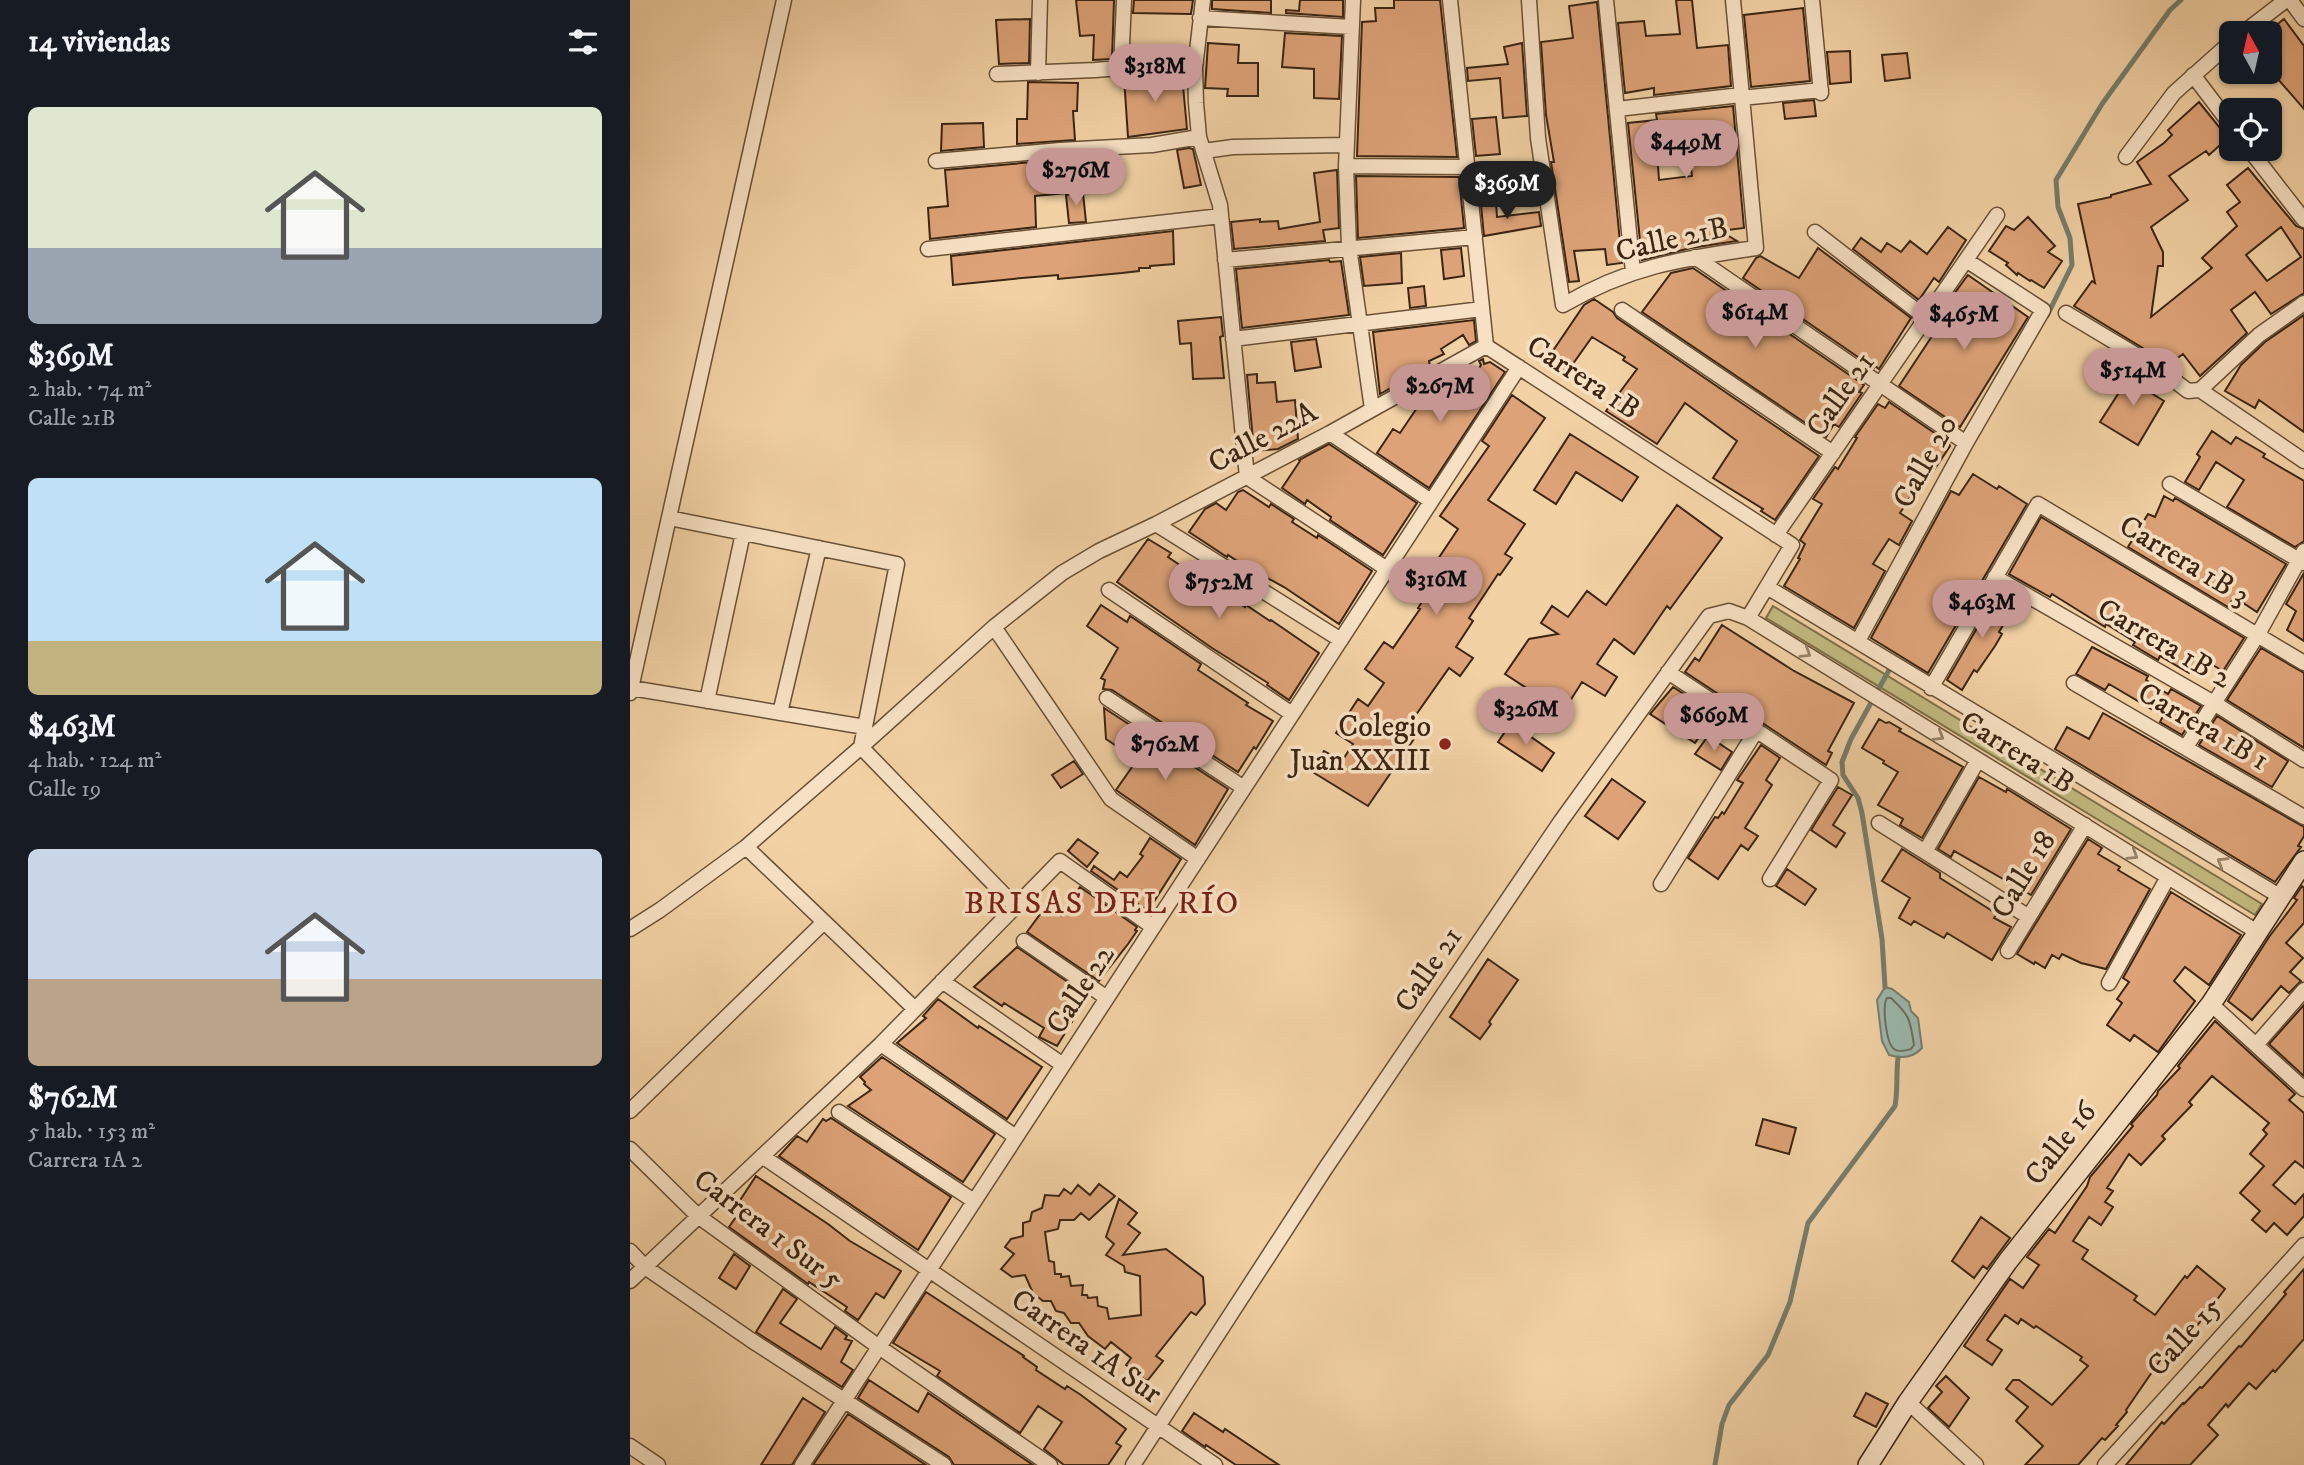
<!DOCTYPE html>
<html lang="es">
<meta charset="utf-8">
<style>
body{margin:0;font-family:"IM FELL DW Pica",serif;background:#20242c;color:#f1f3f6;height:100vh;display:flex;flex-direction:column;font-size:26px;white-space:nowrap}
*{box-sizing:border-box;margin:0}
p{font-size:23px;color:#9ea1a6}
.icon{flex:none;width:38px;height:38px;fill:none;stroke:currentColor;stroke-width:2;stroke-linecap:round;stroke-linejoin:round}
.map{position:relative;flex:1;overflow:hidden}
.panel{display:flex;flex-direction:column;background:#171b24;width:630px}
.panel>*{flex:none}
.needle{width:46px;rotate:352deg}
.buttons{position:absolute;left:1589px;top:21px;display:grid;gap:14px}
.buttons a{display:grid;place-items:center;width:63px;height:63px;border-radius:10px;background:#171b24;box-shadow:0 2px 5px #0004;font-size:35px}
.price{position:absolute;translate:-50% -60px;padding:0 16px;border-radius:24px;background:#c59692;color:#111;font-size:23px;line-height:46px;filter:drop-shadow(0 2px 4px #0008)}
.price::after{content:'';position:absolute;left:50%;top:42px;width:21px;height:16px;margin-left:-10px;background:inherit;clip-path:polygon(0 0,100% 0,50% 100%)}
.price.current{background:#222;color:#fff}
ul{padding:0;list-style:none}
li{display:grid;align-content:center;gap:14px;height:371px;padding:0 28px}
li span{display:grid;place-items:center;height:217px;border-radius:10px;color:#555}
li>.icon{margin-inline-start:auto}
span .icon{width:126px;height:126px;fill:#fffc;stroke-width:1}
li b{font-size:30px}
h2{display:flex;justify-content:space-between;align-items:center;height:84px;padding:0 28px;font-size:30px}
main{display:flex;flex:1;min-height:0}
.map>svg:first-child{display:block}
</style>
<main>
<section class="panel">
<h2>14 viviendas<svg class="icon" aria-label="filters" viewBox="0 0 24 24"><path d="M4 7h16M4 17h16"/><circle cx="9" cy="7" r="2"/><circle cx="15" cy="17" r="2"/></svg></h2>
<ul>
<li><span style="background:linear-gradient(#dfe7d0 65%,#9aa5b1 0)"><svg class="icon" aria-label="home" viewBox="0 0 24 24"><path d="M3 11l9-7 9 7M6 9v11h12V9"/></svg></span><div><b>$369M</b><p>2 hab. · 74 m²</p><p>Calle 21B</p></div></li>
<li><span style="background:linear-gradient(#bfe0f5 75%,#c2b280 0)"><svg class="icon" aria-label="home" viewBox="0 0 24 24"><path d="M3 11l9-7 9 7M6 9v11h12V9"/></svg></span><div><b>$463M</b><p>4 hab. · 124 m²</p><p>Calle 19</p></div></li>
<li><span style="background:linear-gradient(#c9d6e8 60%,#b9a48a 0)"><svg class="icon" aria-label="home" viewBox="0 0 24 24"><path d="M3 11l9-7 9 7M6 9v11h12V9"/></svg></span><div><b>$762M</b><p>5 hab. · 153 m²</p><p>Carrera 1A 2</p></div></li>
</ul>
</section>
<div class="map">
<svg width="1674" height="1465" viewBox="0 0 1674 1465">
<rect width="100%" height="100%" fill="#f2d1a4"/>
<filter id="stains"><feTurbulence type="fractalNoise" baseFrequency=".00286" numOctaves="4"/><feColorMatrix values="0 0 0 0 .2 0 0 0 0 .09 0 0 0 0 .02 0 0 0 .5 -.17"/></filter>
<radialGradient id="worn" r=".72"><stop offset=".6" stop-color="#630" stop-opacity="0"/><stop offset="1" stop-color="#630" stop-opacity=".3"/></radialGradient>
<path fill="#c2b980" stroke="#7e6f49" stroke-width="2" d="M1143,606l489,298 -7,11 -489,-297z"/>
<path fill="#9bb7ab" stroke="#757d6e" stroke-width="2" d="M1255,987l7,2 17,13 2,9 7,7 4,30c-9,10 -20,11 -33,7l-7,-14 -5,-41z"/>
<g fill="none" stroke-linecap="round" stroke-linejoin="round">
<path stroke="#6b6e5e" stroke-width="2" d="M1257,998h4c19,18 19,21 23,47l-3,4c-4,1 -13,4 -17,0 -8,-6 -12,-43 -7,-51z"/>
<path stroke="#757d6e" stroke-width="5" d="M1417,316l25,-51 -2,-27 -12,-31 -2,-27 46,-76 68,-94 11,-10
M1255,987l-3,-48 -20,-126 -4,-15 -15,-23 -1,-13 9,-23 42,-76
M1085,1465l7,-41 7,-19 39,-50 22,-53 18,-79 87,-117c3,-16 1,-32 3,-48"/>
</g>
<path fill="#dda277" stroke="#3b2512" stroke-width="2" fill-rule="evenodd" d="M446,0h38l-2,59 -19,1 1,-25 -14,1z
M504,0h59l-2,14 -58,-1z
M582,0h59v13l-59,-4z
M670,0h43v17l-57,-4v-3l13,1z
M764,0h46l17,157 -100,-1 5,-134 14,-1 -1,-13h19z
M1046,0h16l5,48 31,-3 3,41 -77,9v-7l-29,5 -7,-70 26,-2 2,15 34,-2z
M967,2l25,261 -15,2 -2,-16 -31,2 5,30 -10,1 -18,-120h3l-8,-47 -5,-73 32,-4 -4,-32z
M1173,8l7,73 -59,6 -7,-72z
M400,19l-1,44 -30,1 -3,-44z
M1654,19l20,27v63l-34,-39v-40z
M655,33l57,3 -3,63 -25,-1v-29l-32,-2z
M578,43l31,2 -1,18h20v33h-31l1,-7 -23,-1z
M892,43l5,73 -24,2 -3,-40 -32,3 -1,-13 41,-4 -4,-17z
M1220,51l1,31 -21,2 -3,-32z
M1277,53l3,25 -25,3 -3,-26z
M556,73v13h-3l4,43 -59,8 -4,-60z
M398,82l50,1 -1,28h-4l2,29 -58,4v-25h10z
M1184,100l2,16 -31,3 -2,-16z
M1569,102l29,36 -19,17 -3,-4 -37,25 19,24 -37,27 12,25v14h-5l-7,51 61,-49 -10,-10 35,-32 -10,-14 13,-10 -13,-17 21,-17 48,58 8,3v64l-33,21 -16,-22 -24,18 16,23 -47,43 -17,-22 -14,10 -95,-58 18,-25 3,2 -17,-79 33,-7v-2l40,-11 -14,-22 27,-19 8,-8 -4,-5zM1651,227l20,30 -34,24 -21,-26z
M1103,106l11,122 -24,3 17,10 -46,7 -49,12 -14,-137 29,-3 -1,-6zM1057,134l5,42 -33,4 -3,-43z
M866,117l4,37 -24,2 -4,-37z
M353,123l1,24 -43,4 1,-27z
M559,148l4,1 8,36 -17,3 -7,-38z
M437,159l-1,34 -31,3 1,31 -106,12 -2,-31 20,-2 -3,-36z
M707,170l2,58 -16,2 2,11 -91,8 -3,-27 29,-3v3l18,-1 1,8 41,-7 -6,-49z
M726,176l103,1 5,51 -106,10z
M453,193l3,29 -17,1 -3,-28z
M866,203l1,14 42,-5 2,14 -57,10 -3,-31z
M1398,217l27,29 -7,6 14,9 -18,27 -13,-8 -1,1 -12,-8 -1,2 -11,-10 2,-2 -19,-12 17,-25 8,4z
M1318,227l18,13 -27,42 -5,-4 -15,22 -66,-51 8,-11 20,14 6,-9 14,9 9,-11 17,13z
M543,231l1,33 -24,2v2h-11v3l-17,2 -64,6v-4l-36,3 -69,7 -2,-29z
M831,248l3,28 -20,3 -3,-29z
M1188,248l93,70 -32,51 -4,-3 -1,2 -131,-90 13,-20 4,-2 39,22z
M771,253l1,30 -38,3 -4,-29z
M699,260l1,2 11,-1 8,54 -107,13 -6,-59z
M1063,268l171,117 -5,7 3,1 -23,34 -5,-3 -8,13 -184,-125 29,-39z
M1338,275l60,42 -68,110 -61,-41 59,-89 -4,-3z
M794,286l2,20 -16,2 -2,-20z
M964,299l19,13 4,6 202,138 -44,64 -14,-9 2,-2 -50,-31 24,-37 -52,-38 -28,41 -51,-33 31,-42 -14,-9 2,-3 -33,-20 -27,38 -19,-14 38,-56z
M1674,315v117l-45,-32 -4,8 -30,-17 16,-26 24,-23z
M591,317l2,19 -3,1 4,41 -31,1 -2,-36 -11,1 -2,-23z
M844,320l2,21 -7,4 -6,-10 -22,14 3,5 -15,7 1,5 -50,28 -7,-62z
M686,339l5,28 -26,4 -4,-29z
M853,359l1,5 6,-2 15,10 -76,116 -52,-35 16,-24 7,4 21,-31 -8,-4 50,-24 8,7 10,-16 -2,-4z
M1506,366l14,8 -10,12 24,15 -26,44 -38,-23z
M627,374v9l18,-1 2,20 18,-2 3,39 -20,10 -24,2 -7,-76z
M882,395l33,23 -57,82 37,24 -20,30 7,4 -12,17 -2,-1 -29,44 4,3 -17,26 17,11 -13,18 -11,-8 -43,61 10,7 -48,70 -57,-35 13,-20 18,10 11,-17 -17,-11 22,-34 10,7 16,-23 -19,-14 19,-27 9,6 27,-39 -2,-1 20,-31 -8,-6 28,-42 -18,-13 49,-70 -7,-5z
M1259,402l60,41 1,3 -26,39 -4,-3 -20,31 12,8 -13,24 -10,-6 -16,25 12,7 -31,57 -70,-42 16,-27 -2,-1 7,-14 -5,-4 22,-36 -9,-5 22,-32 3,2 19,-31 -2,-1 23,-33 7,4z
M1582,431l19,13 5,-7 29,17 -2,3 41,24v60l-9,6 -68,-40 17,-27 -28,-18 -17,28 -14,-8 15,-25 -3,-3z
M940,434l68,43 -16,24 -46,-29 -20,32 -22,-14z
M699,444l88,59 -34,52 -53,-35 1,-3 -24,-17 -2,4 -23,-16 18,-27 -1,-1z
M1343,474l24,15 2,-3 28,18 -99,169 -57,-35 80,-147 8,4z
M613,490l26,17 2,-3 23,15 -2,3 25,16 1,-3 54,36 -33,53 -55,-37 -26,-14 -1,1 -29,-19 -1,2 -38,-25 16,-23 11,-6 10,7 12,-18z
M1534,496l9,5 2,-3 111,66 -29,48 -23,-15 -6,10 -100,-60 20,-33 7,3z
M1047,505l45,33 -52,71 -3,-3 -33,48 -20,-15 -17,25 20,13 -12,19 -23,-14 -19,30 -58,-38 24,-35 29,-5 -17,-11 11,-17 16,11 19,-26 19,14z
M1411,517l203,121 -21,33 -24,-14 -10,16 -29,-17 -2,4 -25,-15 2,-3 -29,-18 -1,3 -53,-33 -2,3 -41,-23z
M518,539l23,14 -3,4 25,17 52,33 1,-2 24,16 1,-1 48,33 -30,47 -22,-15 1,-2 -56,-35 -95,-66z
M1674,573v68l-17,-11 9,-19 -10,-7z
M1369,590l17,10 -10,16 2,1 -9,15 3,2 -7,12 -18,26 -3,-2 -12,20 -15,-10z
M471,605l26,17 3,-6 71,48 -3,6 50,33 -2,2 27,16 -17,28 -2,-2 -16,25 -126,-82 -9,-1 2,-9 -4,-2 17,-30 -31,-22z
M1092,625l72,46 60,32 -26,48 4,2 -6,12 -141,-93 10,-14 4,3z
M1462,647l56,29 -2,4 22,14 3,-5 30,17 -19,29 -22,-13 3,-6 -54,-32 -4,6 -29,-16z
M1631,648l43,25v75l-77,-48z
M1043,687l42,27 -20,29 -45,-29z
M474,708l124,81 -33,56 -79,-55 21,-30 -31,-21z
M1473,713l201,114v9l-6,10 3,1 -26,35 -220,-133 12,-22 22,12z
M1587,716l71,45 -16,26 -73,-42z
M1249,719l7,4 3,-1 12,7 -2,2 64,36 -41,71 -22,-13 3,-6 -25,-14 20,-33 -15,-9 1,-2 -22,-13z
M881,723l43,30 -12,18 -44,-29z
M1078,736l24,16 -11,18 -26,-16z
M1131,745l19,13 -14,22 6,5 -27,43 13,8 -10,14 -7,-5 -23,34 -30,-21 27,-41 3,1 4,-6 2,2 19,-31 -6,-3z
M444,761l9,13 -22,14 -9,-13z
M1349,777l27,15 1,-3 64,40 -40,66 -77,-44 -3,6 -13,-8z
M982,779l33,23 -27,37 -33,-23z
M1208,787l14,8 -19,30 12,8 -9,14 -25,-17z
M520,838l31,21 -33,52 -57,-40 3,-5 20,14 6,-8 7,5 16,-21 -3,-2z
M448,839l20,14 -11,14 -19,-16z
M1458,839l14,9 -4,6 22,13 -2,3 32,19 -44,80 -25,-6 -19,-9 -3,5 -7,-4 -7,13 -10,-6 -1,2 -17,-10z
M1272,849l38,24v5l57,36 -3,4 17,9 -19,33 -45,-27 -3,5 -30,-17 -3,4 -12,-7 11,-20 -28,-17z
M1157,869l29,20 -11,16 -29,-19z
M1672,886l2,2v35l-18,20 17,15 -13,14 11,9 -12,12 -8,-7 -29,34 -24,-19 41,-64 28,-37 -3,-2z
M450,887l57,40 -2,3 2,1 -9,13 -29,37 -72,-49 20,-27 14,11z
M1541,892l70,43 -32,50 -24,-18 -11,14 21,20 -37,51 -24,-17 -4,6 -23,-16 15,-22 -5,-4 12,-17 -6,-4z
M387,947l71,49 -31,50 -18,-9 5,-9 -40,-25 -2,3 -28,-19z
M858,959l30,21 -29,42 2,2 -11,15 -30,-22z
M308,999l40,29 1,-2 63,41 -35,52 -110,-76 29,-25 -3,-2z
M1674,1005v71l-35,-32z
M1585,1021l80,73 -6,6 15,13v55l-9,-7 -22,24 22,19 9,-10v22l-17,19 -13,-12 -8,9 -14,-12 8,-9 -20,-18 24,-27 -14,-12 17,-20 -4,-4 6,-7 -57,-47 -23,26 3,3 -30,31 3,3 -24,26 -12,-11 -22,34 6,3 -8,11 8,5 -12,18 -12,-8 -16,24 15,9 -6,9 55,37 -3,4 21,15 30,-39 2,2 10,-12 28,23 -57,75 -7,-5 -35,51 1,2 -11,13 2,1 -13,14 -3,-2 -24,27h-53l18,-19 -27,-25 12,-14 -22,-18 7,-9h6l33,25 36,-39 -8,-6 2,-3 -46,-31 -2,2 -13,-9 -3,5 -13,-9 -18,25 15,10 -10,15 -28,-19 46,-67 13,9 16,-23 -12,-8 22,-28 6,4 32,-47 3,-9 43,-51 -2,-2 26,-29 1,-4 22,-23 -2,-2z
M252,1057l113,77 -32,48 -115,-76 23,-16 -7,-6 1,-2 -5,-5z
M201,1118l120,79 -33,53 -139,-94 18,-20 10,6 16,-23 3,2z
M1133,1119l33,9 -7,26 -33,-9z
M126,1176l72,48 22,17 51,30 -17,27 -8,-5 -18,27 -13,-9 2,-4 -38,-25 -1,2 -79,-57 9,-13 -5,-3z
M469,1184l16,12 -26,24 -8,-7 -7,7h-14l-2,9 -13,3 4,29 5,1 1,12h6v3l8,-1 2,10 12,-1 -1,10h5l1,3 9,-1 1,9 9,2 2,11 32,-4 -1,-39 -15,-4 -1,-6 -18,-11 8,-11 -8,-7 13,-38 18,14 -9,11 12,9 -17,22 43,-6 37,28 2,27 -9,11 -5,-3 -35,44 7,5 -16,20 -21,-16 5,-7 -20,-16 -6,7 -17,-13 -9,-13h-8l-7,-10 -8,-2 -5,-10h-8l-10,-8 -8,-18 -13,2 -11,-8 13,-15 -9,-7 6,-8 12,-3v-13l7,-2 2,-9 10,-4 3,-13 14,1 5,-7 7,5 7,-9 12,10z
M1351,1217l29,21 -23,31 -4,-3 -9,12 -22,-17z
M104,1254l16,12 -14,23 -17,-11z
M1674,1269v70l-29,33 -2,-2 -17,19 -7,-6 -21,24 -2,-3 -18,21 10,10 -28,30h-64l36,-43 2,2 19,-21 1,1 16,-17 2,1 37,-42 2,1 45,-53 -2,-2z
M153,1289l14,10 -17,24 41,26 14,-22 12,9 -2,3 7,2 -11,21 12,8 -11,17 -86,-55z
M296,1292l98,64 -1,1 14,10 -1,3 29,19 2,-3 14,9 45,34 -10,14 5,3 -13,19h-44l-20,-16 18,-27 -24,-16 -18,27 -83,-57 3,-5 -47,-28z
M1316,1376l23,22 -20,29 -21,-19 14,-16 -6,-6z
M239,1380l49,32 10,-19 105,72h-79l-5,-8 -91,-59z
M1236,1393l22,11 -12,23 -22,-11z
M173,1398l22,14 -33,53h-31z
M564,1413l29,19 2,-3 54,36h-43l-30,-20 -1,2 -23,-16z
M218,1414l78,51h-113z"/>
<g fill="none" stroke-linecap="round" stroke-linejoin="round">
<g stroke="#695036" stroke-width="17">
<path id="street" d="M573,0l-8,68 1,35 3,34 21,68 27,272 140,92
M723,0l-7,166 3,81 23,162
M820,0l36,346
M899,0l9,138 25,167c67,-39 118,-46 193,-57l-23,-248
M976,0l27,272
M1182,0l9,93
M1660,0l14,19
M570,18l151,9
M1613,33l43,-33
M491,68l3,-68
M408,73l2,-73
M367,74l98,-4 101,-8
M1563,75l38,50
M1111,98l80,-8
M987,109l124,-14
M1619,149l55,71
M574,151l29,-4 114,-2
M1496,157l48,-64 57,-51
M306,161l124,-11 92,-5 47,-8
M716,166l121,1
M1185,232l111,86
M298,249l293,-33
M1065,257l271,186
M595,260l250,-23
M992,310l211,143
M1436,313l92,55 30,23 12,-1 104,71
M603,339l249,-30
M856,346l306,199 -44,73
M1570,390l59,-55 45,-32
M700,433l101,68
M1540,484l134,79
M39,518l228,46 -36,183 154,159
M526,524l185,116
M1146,535l221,-320
M1365,577l219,126 90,57
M1137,587l514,310
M479,590l183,124
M364,627l117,172 87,60
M1228,641l108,-198 77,-133 -77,-50
M1038,672l163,108 -61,99
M1444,683l230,134
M1,688l234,39
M1301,688l107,-184 266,159
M0,693l154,-693
M477,698l137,90
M77,701l36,-168
M150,713l39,-165
M1556,747l71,-111 47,-85
M1249,823l150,94
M116,847l169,162
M1295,852l53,-92
M1031,884l95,-153
M0,929l30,-19 86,-63 115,-100 133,-120 68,-54 37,-22 57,-27 174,-91 156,-87
M394,941l83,57
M1378,951l77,-126
M312,981l121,84
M1479,983l59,-106
M1581,1004l93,85
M251,1044l135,93
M1626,1045l48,-55
M0,1111l194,-189
M209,1112l135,89
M0,1149l68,67 181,131 171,118
M132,1156l453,309
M0,1251l15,16 106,73 193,125
M0,1281l251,-237 179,-183 93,66
M1278,1402l68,63
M0,1446l28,19
M172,1465l717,-1098
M503,1465l192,-296 236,-348 148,-205 20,-5 19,7 511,315
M1475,1465l199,-220"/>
</g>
<g stroke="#3b2512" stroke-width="22">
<path id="secondary" d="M1238,1465l40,-63 100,-141 203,-257 93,-143"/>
</g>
<use href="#street" stroke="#f7e1c4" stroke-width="14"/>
<use href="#secondary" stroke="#f7e1c4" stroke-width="19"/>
</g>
<defs><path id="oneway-chevron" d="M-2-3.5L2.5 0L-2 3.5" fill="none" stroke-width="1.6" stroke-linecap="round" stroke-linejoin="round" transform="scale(1.75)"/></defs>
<g stroke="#99836b">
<use href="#oneway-chevron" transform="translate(1176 653) rotate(32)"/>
<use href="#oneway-chevron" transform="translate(1309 736) rotate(32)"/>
<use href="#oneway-chevron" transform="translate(1503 855) rotate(32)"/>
<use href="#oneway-chevron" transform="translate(1592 862) rotate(-149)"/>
</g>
<circle fill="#8f2418" stroke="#f7e1c4" stroke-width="2.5" cx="815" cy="744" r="7"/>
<g text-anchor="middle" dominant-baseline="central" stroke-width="7" stroke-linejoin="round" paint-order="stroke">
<g font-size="30" fill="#3b2512" stroke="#f7e1c4">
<text transform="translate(1042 240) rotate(-13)">Calle 21B</text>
<text transform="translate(953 378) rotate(33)">Carrera 1B</text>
<text transform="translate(1211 395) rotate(-55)">Calle 21</text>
<text transform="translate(633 438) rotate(-28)">Calle 22A</text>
<text transform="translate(1296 462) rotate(-61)">Calle 20</text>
<text transform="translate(1554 561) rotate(31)">Carrera 1B 3</text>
<text transform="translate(1534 644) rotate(30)">Carrera 1B 2</text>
<text transform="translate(1573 727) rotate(30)">Carrera 1B 1</text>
<text transform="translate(1387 753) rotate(32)">Carrera 1B</text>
<text transform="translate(1394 875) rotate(-59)">Calle 18</text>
<text transform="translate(799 970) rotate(-56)">Calle 21</text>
<text transform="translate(451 990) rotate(-57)">Calle 22</text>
<text transform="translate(1431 1144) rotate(-52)">Calle 16</text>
<text transform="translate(138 1230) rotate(37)">Carrera 1 Sur 5</text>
<text transform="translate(1555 1337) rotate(-48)">Calle 15</text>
<text transform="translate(456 1347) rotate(35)">Carrera 1A Sur</text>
</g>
<g font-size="30" fill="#3b2512" stroke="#f7e1c4" text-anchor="end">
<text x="801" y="727">Colegio<tspan x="801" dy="34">Juan XXIII</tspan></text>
</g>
<g font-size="32" letter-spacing="2" fill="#7a1f14" stroke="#f7e1c4">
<text x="472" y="904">BRISAS DEL RÍO</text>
</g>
</g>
<rect width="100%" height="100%" filter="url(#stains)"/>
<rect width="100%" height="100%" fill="url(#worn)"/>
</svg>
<div class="buttons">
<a><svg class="needle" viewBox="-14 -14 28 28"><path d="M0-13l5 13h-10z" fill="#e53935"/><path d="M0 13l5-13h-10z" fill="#9ea1a6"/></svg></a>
<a><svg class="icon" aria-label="locate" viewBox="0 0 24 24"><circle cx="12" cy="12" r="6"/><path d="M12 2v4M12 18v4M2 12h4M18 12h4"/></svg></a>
</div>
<b class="price" style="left:525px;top:104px">$318M</b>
<b class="price" style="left:1056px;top:180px">$449M</b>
<b class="price" style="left:446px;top:208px">$276M</b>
<b class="price current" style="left:877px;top:221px">$369M</b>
<b class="price" style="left:1125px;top:350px">$614M</b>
<b class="price" style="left:1334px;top:352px">$465M</b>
<b class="price" style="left:1503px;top:408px">$514M</b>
<b class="price" style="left:810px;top:424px">$267M</b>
<b class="price" style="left:806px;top:617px">$316M</b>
<b class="price" style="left:589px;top:620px">$752M</b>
<b class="price" style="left:1352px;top:640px">$463M</b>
<b class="price" style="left:896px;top:747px">$326M</b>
<b class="price" style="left:1084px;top:753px">$669M</b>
<b class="price" style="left:535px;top:782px">$762M</b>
</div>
</main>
